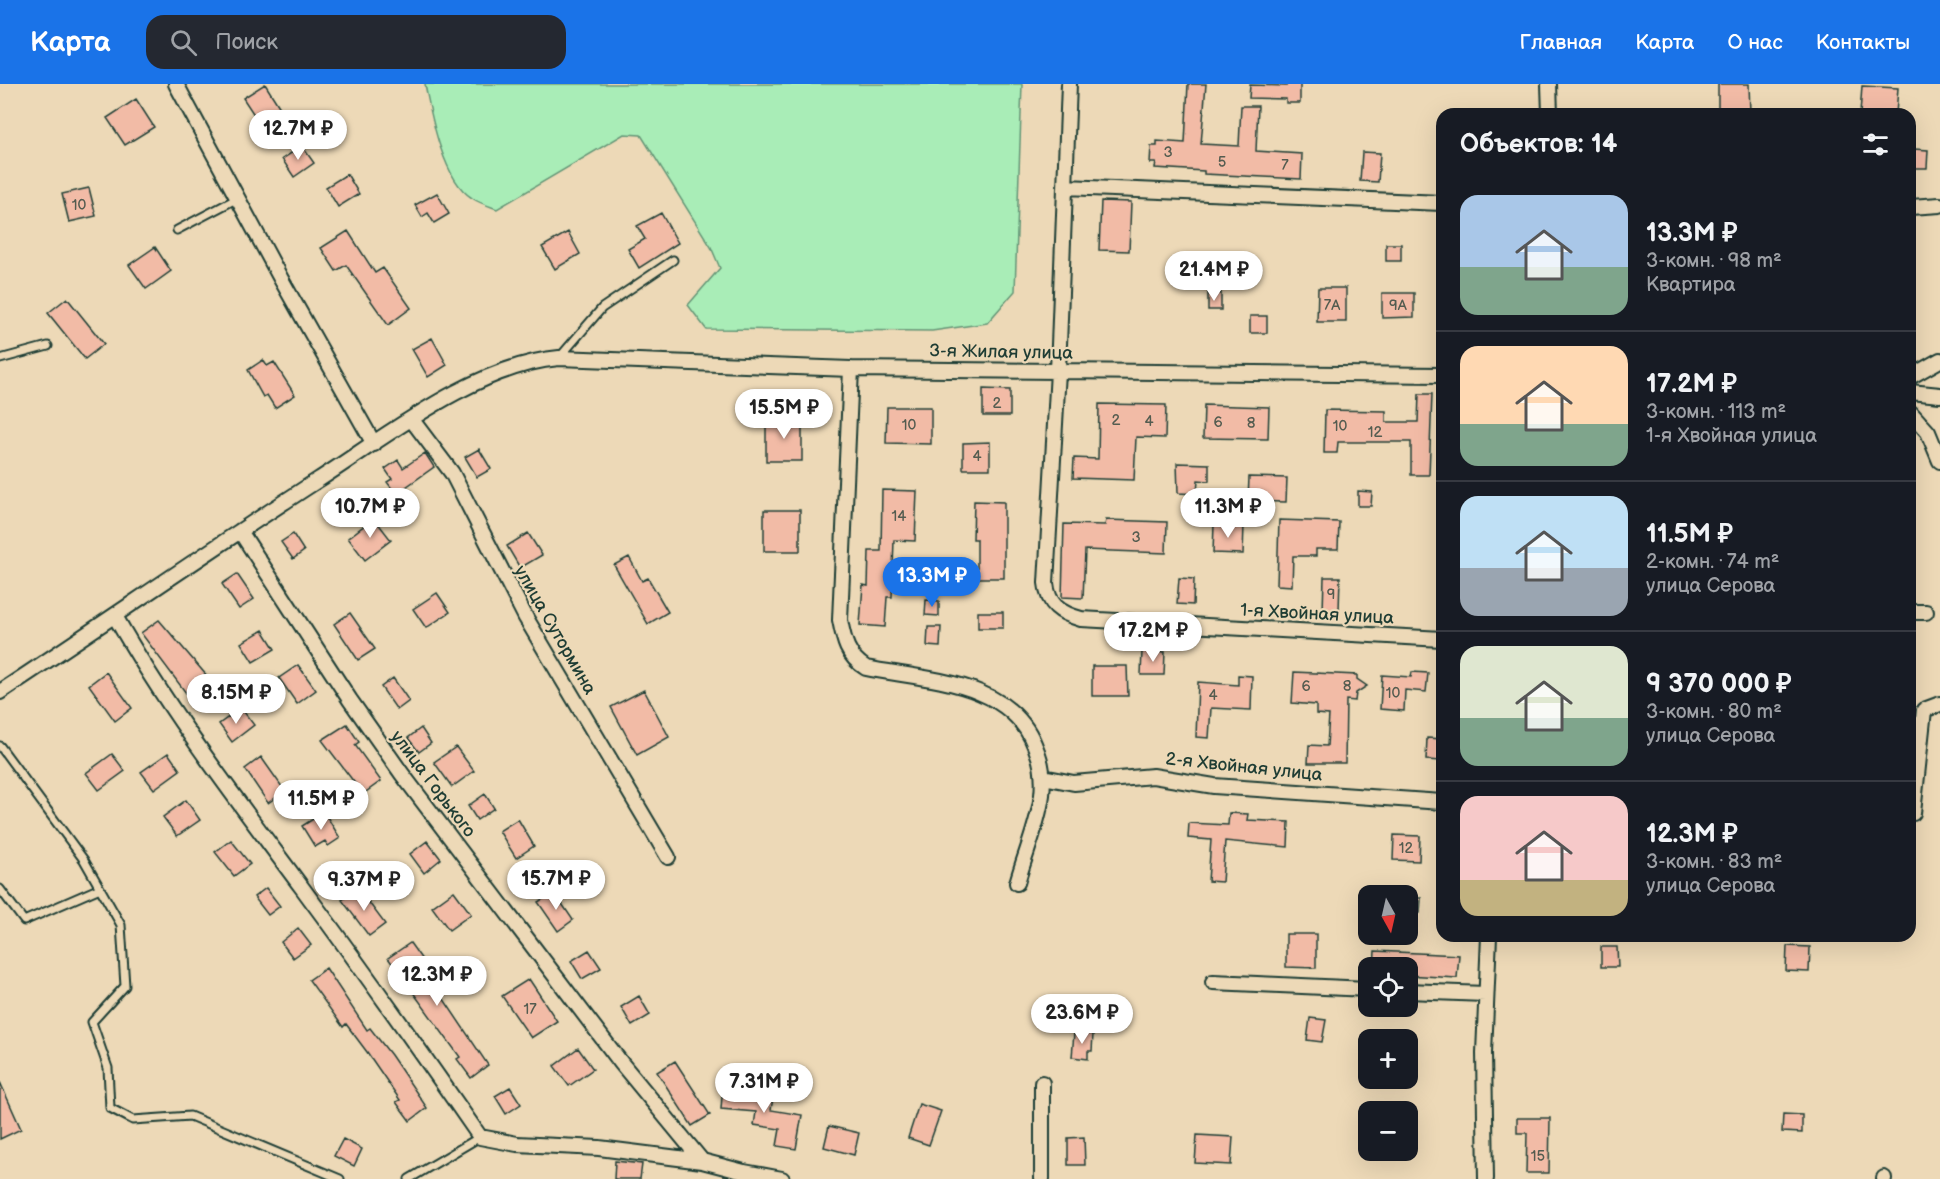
<!DOCTYPE html>
<html lang="ru">
<meta charset="utf-8">
<style>
body{margin:0;font-family:"Balsamiq Sans",sans-serif;background:#242831;color:#f1f3f6;height:100vh;display:flex;flex-direction:column;font-size:22px;white-space:nowrap}
*{box-sizing:border-box;margin:0}
p{font-size:20px;color:#9ea1a6}
.icon{flex:none;width:33px;height:33px;fill:none;stroke:currentColor;stroke-width:2;stroke-linecap:round;stroke-linejoin:round}
.map{position:relative;flex:1;overflow:hidden}
.side{position:absolute;left:1436px;top:24px;width:480px;height:834px;display:flex;flex-direction:column;background:#171b24;border-radius:18px;box-shadow:0 6px 24px #0002}
.side>*{flex:none}
.needle{width:39px;rotate:172deg}
.buttons{position:absolute;left:1358px;top:801px;display:grid;gap:12px}
.buttons a{display:grid;place-items:center;width:60px;height:60px;border-radius:12px;background:#171b24;box-shadow:0 6px 24px #0002;font-size:30px}
.price{position:absolute;translate:-50% -51px;padding:0 14px;border-radius:21px;background:#fff;color:#222;font-size:20px;line-height:39px;filter:drop-shadow(0 2px 3px #0008)}
.price::after{content:'';position:absolute;left:50%;top:36px;width:18px;height:14px;margin-left:-9px;background:inherit;clip-path:polygon(0 0,100% 0,50% 100%)}
.price.selected{background:#1a73e8;color:#fff}
ul{padding:0;list-style:none}
li{display:flex;align-items:center;gap:18px;height:150px;padding:0 24px}
li+li{border-top:2px solid #363941}
li span{display:grid;place-items:center;flex:none;width:168px;height:120px;border-radius:18px;color:#555}
li>.icon{margin-inline-start:auto}
span .icon{width:72px;height:72px;fill:#fffc;stroke-width:1}
li b{font-size:26px}
h2{display:flex;justify-content:space-between;align-items:center;height:72px;padding:0 24px;font-size:26px}
header{display:flex;align-items:center;gap:36px;box-sizing:border-box;height:84px;padding:0 30px;background:#1a73e8;color:#fff}
header strong{font-size:28px}
nav{display:flex;gap:33px;margin-inline-start:auto;font-size:21px}
.search{width:420px;height:54px;background:#242831;display:flex;align-items:center;gap:15px;box-sizing:border-box;padding:0 21px;border-radius:18px;color:#9ea1a6;font-size:22px}
.map>svg:first-child{display:block}
</style>
<header>
<strong>Карта</strong>
<div class="search"><svg class="icon" aria-label="search" viewBox="0 0 24 24"><circle cx="10" cy="10" r="6"/><path d="M15 15l6 6"/></svg>Поиск</div>
<nav><a>Главная</a><a>Карта</a><a>О нас</a><a>Контакты</a></nav>
</header>
<div class="map">
<svg width="1940" height="1095" viewBox="0 0 1940 1095">
<rect width="100%" height="100%" fill="#edd9b7"/>
<filter id="ink" filterUnits="userSpaceOnUse"><feTurbulence type="fractalNoise" baseFrequency=".0167" numOctaves="2"/><feDisplacementMap in="SourceGraphic" scale="12" xChannelSelector="R" yChannelSelector="G"/><feConvolveMatrix kernelMatrix="1 2 1 2 8 2 1 2 1" color-interpolation-filters="sRGB"/></filter>
<g filter="url(#ink)">
<path fill="#a9edb7" stroke="#649576" stroke-width="1.5" d="M425,0h597l-7,207 -28,32 -55,8 -226,-2 -18,-24 32,-37 -9,-21 -70,-112 -17,-1 -127,75c-8,-3 -18,-6 -25,-11 -29,-18 -41,-83 -47,-114z"/>
<path fill="#f2bba6" stroke="#1f3d34" stroke-width="1.5" d="M265,0l22,35 -21,14 -23,-35z
M1188,0h18l-5,60 38,2 2,-40h17l-2,45 46,3 -1,25 -97,-5v-3l-49,-3 1,-5h-6l1,-17h6v-5l28,2z
M1285,0h15v19h-14v-4l-37,-1 1,-13 36,1z
M1718,0h31l1,29h-32z
M1862,2l36,2 -2,26h-36z
M136,15l18,28 -29,18 -18,-27z
M302,62l12,17 -20,14 -12,-18z
M1914,65l14,1 -1,18h-13z
M1362,68l18,1 -2,29 -18,-1z
M347,90l12,20 -21,13 -12,-20z
M89,104l7,28 -27,6 -7,-28z
M437,109l12,21 -15,9 -6,-10 -6,4 -7,-12z
M1101,117l30,1 -2,49 -30,-1z
M661,129l17,30 -39,25 -11,-19 17,-10 -8,-13z
M348,147l27,42 8,-5 28,40 -23,17 -42,-60 -10,6 -15,-23z
M568,148l12,22 -25,15 -13,-22z
M1386,160h15v17h-15z
M155,163l16,24 -25,18 -17,-24z
M1318,204h28v34h-29z
M1208,209h13v17h-13z
M1382,209h32v24l-32,1z
M67,214l37,46 -19,15 -37,-46z
M1250,232h17v17h-17z
M432,254l15,27 -19,12 -16,-28z
M263,276l4,6 7,-4 21,33 -20,13 -8,-13 -4,2 -15,-27z
M983,305l27,1v26h-27z
M1419,310h13l-3,81h-18v-33h-73l-1,11h-13l1,-43 61,1v11h32z
M1099,320l67,1 -1,33 -29,-1 -2,43 -61,-2 1,-20 24,1z
M1204,321l65,2 -1,32 -65,-1z
M887,323h44v37l-45,-1z
M766,336h36v41h-36z
M990,358v27h-27v-26z
M479,365l12,20 -14,8 -12,-20z
M425,369l9,14 -38,27 -9,-12 5,-3 -7,-10 13,-9 5,8z
M1177,379l32,1v17l-11,-1 -1,14 -19,-1z
M1249,393l38,1 -1,24 -38,-1z
M882,406l35,1 -2,50 -21,-1 -2,57h-5l-2,30 -25,-2 3,-40 5,1 1,-35h12z
M1358,407l14,1 -1,14h-13z
M974,417l30,1v76h-27v-39h-4z
M764,426h36v41h-36z
M374,434l17,22 -26,20 -17,-22z
M1106,436l61,2 -1,31 -81,-3 -2,48 -21,-1 2,-73 41,1z
M1279,436l60,2 -1,27h-22v7h-23l-1,30 -15,-1z
M1214,440l30,1 -1,29 -30,-1z
M528,449l14,22 -22,13 -13,-22z
M293,450l11,17 -11,8 -12,-17z
M629,473l13,24 6,-3 20,34 -20,12 -34,-59z
M237,490l17,25 -15,10 -17,-25z
M1324,493h16l-1,34h-16z
M1179,494l15,1 -1,26 -16,-1z
M437,509l13,19 -24,16 -13,-19z
M926,516l13,1v15l-14,-1z
M978,528h25v16h-25z
M350,529l25,36 -17,11 -24,-36z
M159,536l48,56 -21,17 -45,-60z
M928,543h13l-1,20 -13,-1z
M263,546l12,19 -22,13 -12,-19z
M1142,567l23,1 -1,23h-23z
M298,581l18,25 -19,14 -18,-26z
M1092,582h35l1,30h-36z
M106,588l26,36 -17,13 -26,-36z
M1294,588l63,3v4l10,7 -11,7 -1,8 -9,-1 -1,63h-37l1,-18 18,1 2,-31 -13,-1v-9l-24,-2z
M1412,588l16,1 -2,19 -21,-2 -1,21 -24,-2 2,-34 29,2z
M1238,591l14,1 -1,34 -40,-2 -2,30 -13,-1 2,-55 40,3z
M393,594l16,23 -12,9 -16,-23z
M644,606l25,47 -32,18 -26,-48z
M241,624l13,17 -22,17 -13,-18z
M347,640l12,18 -4,3 26,36 -18,13 -41,-54z
M421,644l10,15 -12,9 -11,-14z
M1427,654l15,1v22l-16,-1z
M456,663l18,24 -22,16 -18,-25z
M168,669l12,17 -26,19 -13,-17z
M112,670l13,17 -26,19 -13,-17z
M261,673l24,34 -17,12 -23,-34z
M485,710l9,14 -17,12 -9,-14z
M186,716l14,20 -23,16 -14,-19z
M324,728l16,26 -12,8 -3,-5 -10,6 -13,-21z
M1229,729l19,1 -1,6 42,2 -1,25 -63,-6 -3,41 -14,-1 3,-41 -23,-2 1,-15 39,2z
M518,735l16,27 -18,12 -17,-27z
M1394,751l26,1 -1,25 -26,-1z
M231,756l19,24 -16,12 -19,-24z
M427,757l14,18 -17,14 -14,-19z
M266,804l14,18 -12,9 -14,-18z
M358,804l27,36 -16,12 -27,-36z
M454,807l17,23 -22,16 -17,-23z
M554,808l19,28 -15,11 -20,-29z
M1407,814h14l-1,15 -13,-1z
M298,844l13,17 -18,13 -12,-16z
M1286,850h30v34l-30,-1z
M410,859l35,49 -4,3 47,70 -17,13 -14,-19 3,-2 -72,-99z
M1787,862l23,1 -1,25 -23,-1z
M1601,863h16l1,20h-17z
M589,866l12,18 -19,11 -11,-18z
M1375,867l84,4 -2,23 -50,-3v-7h-33z
M326,884l41,62 3,-2 21,27 36,53 -17,13 -14,-19 4,-2 -33,-48 -21,-28 -3,3 -34,-47z
M529,895l28,42 -26,17 -29,-42z
M639,912l11,19 -18,11 -11,-19z
M1310,934l16,2 -4,22 -15,-2z
M1074,949l19,1 -1,17h-4v8l-16,-2z
M578,964l15,21 -24,17 -15,-20z
M675,977l35,54 -18,11 -35,-54z
M0,998l21,47 -21,10z
M723,1000l14,1 -1,6 37,7 -2,12 31,5 -6,34 -19,-3 3,-17 -26,-4 2,-13 -35,-3z
M510,1003l11,17 -15,10 -11,-18z
M919,1020l22,7 -12,34 -21,-7z
M1783,1030l19,1v18l-20,-1z
M1517,1034h33l-1,55h-23l1,-40h-10z
M829,1042l30,7 -5,22 -30,-8z
M1197,1051l36,2 -2,28 -36,-2z
M1084,1053l1,28h-17v-27z
M343,1055l19,10 -8,17 -20,-10z
M615,1077l27,3 -2,15h-26z"/>
<g fill="none" stroke-linecap="round" stroke-linejoin="round">
<g stroke="#1f3d34" stroke-width="11">
<path id="lane" d="M177,146l61,-32
M559,274l43,-50 71,-48
M0,275l48,-13
M0,662l84,114 37,65 4,61 -33,36 16,46 2,40 23,12 57,-4 150,63
M0,805l24,32 76,-33
M409,1095l71,-42"/>
</g>
<g stroke="#1f3d34" stroke-width="18">
<path id="street" d="M176,0l105,195 93,165
M1069,0l-11,287 -12,212c2,22 14,30 35,36l361,20
M1549,0l1,30
M1066,103l376,16
M1910,123l30,-2
M851,285l-11,251c4,21 7,36 26,48 60,12 144,12 169,78 7,16 9,32 7,49 -4,30 -17,59 -25,88
M1910,293l30,-17
M1910,308l30,3
M1910,328l18,20 12,29
M412,336l40,53 74,145 142,239
M240,447l110,169 52,74 220,290 80,97
M1910,528h16
M115,532c54,96 122,184 188,273 60,81 119,164 177,248l37,7 82,4 103,13 42,11 38,7
M0,608c106,-70 211,-143 318,-212 70,-45 158,-115 241,-122l292,11 591,6
M1043,693l31,6 79,-7 61,10 228,16
M1913,729l11,-103 16,-6
M1213,898l155,7
M1407,907l78,3
M1042,999v96
M1486,1095l-2,-126 5,-117
M1884,1095v-1"/>
</g>
<use href="#lane" stroke="#edd9b7" stroke-width="7"/>
<use href="#street" stroke="#edd9b7" stroke-width="14"/>
</g>
</g>
<g text-anchor="middle" dominant-baseline="central" stroke-width="4.5" stroke-linejoin="round" paint-order="stroke">
<g font-size="15" fill="#545c50">
<text x="1168" y="68">3</text>
<text x="1222" y="78">5</text>
<text x="1285" y="81">7</text>
<text x="79" y="121">10</text>
<text x="1332" y="221">7А</text>
<text x="1398" y="221">9А</text>
<text x="997" y="319">2</text>
<text x="1116" y="336">2</text>
<text x="1149" y="337">4</text>
<text x="1218" y="338">6</text>
<text x="1251" y="339">8</text>
<text x="909" y="341">10</text>
<text x="1340" y="342">10</text>
<text x="1375" y="348">12</text>
<text x="977" y="372">4</text>
<text x="899" y="432">14</text>
<text x="1136" y="453">3</text>
<text x="1331" y="510">9</text>
<text x="1306" y="602">6</text>
<text x="1347" y="602">8</text>
<text x="1393" y="609">10</text>
<text x="1213" y="611">4</text>
<text x="1406" y="764">12</text>
<text x="530" y="925">17</text>
<text x="1538" y="1072">15</text>
</g>
<g font-size="18" fill="#1f3d34" stroke="#edd9b7">
<text transform="translate(1001 268) rotate(1)">3-я Жилая улица</text>
<text transform="translate(1317 530) rotate(3)">1-я Хвойная улица</text>
<text transform="translate(555 546) rotate(60)">улица Сутормина</text>
<text transform="translate(1244 683) rotate(6)">2-я Хвойная улица</text>
<text transform="translate(433 700) rotate(53)">улица Горького</text>
</g>
</g>
</svg>
<div class="buttons">
<a><svg class="needle" viewBox="-14 -14 28 28"><path d="M0-13l5 13h-10z" fill="#e53935"/><path d="M0 13l5-13h-10z" fill="#9ea1a6"/></svg></a>
<a><svg class="icon" aria-label="locate" viewBox="0 0 24 24"><circle cx="12" cy="12" r="6"/><path d="M12 2v4M12 18v4M2 12h4M18 12h4"/></svg></a>
<a>+</a>
<a>−</a>
</div>
<b class="price" style="left:298px;top:77px">12.7M ₽</b>
<b class="price" style="left:1214px;top:218px">21.4M ₽</b>
<b class="price" style="left:784px;top:356px">15.5M ₽</b>
<b class="price" style="left:370px;top:455px">10.7M ₽</b>
<b class="price" style="left:1228px;top:455px">11.3M ₽</b>
<b class="price selected" style="left:932px;top:524px">13.3M ₽</b>
<b class="price" style="left:1153px;top:579px">17.2M ₽</b>
<b class="price" style="left:236px;top:641px">8.15M ₽</b>
<b class="price" style="left:321px;top:747px">11.5M ₽</b>
<b class="price" style="left:556px;top:827px">15.7M ₽</b>
<b class="price" style="left:364px;top:828px">9.37M ₽</b>
<b class="price" style="left:437px;top:923px">12.3M ₽</b>
<b class="price" style="left:1082px;top:961px">23.6M ₽</b>
<b class="price" style="left:764px;top:1030px">7.31M ₽</b>
<section class="side">
<h2>Объектов: 14<svg class="icon" aria-label="filters" viewBox="0 0 24 24"><path d="M4 7h16M4 17h16"/><circle cx="9" cy="7" r="2"/><circle cx="15" cy="17" r="2"/></svg></h2>
<ul>
<li><span style="background:linear-gradient(#a9c7e8 60%,#7fa58c 0)"><svg class="icon" aria-label="home" viewBox="0 0 24 24"><path d="M3 11l9-7 9 7M6 9v11h12V9"/></svg></span><div><b>13.3M ₽</b><p>3-комн. · 98 m²</p><p>Квартира</p></div></li>
<li><span style="background:linear-gradient(#ffd9b3 65%,#7fa58c 0)"><svg class="icon" aria-label="home" viewBox="0 0 24 24"><path d="M3 11l9-7 9 7M6 9v11h12V9"/></svg></span><div><b>17.2M ₽</b><p>3-комн. · 113 m²</p><p>1-я Хвойная улица</p></div></li>
<li><span style="background:linear-gradient(#bfe0f5 60%,#9aa5b1 0)"><svg class="icon" aria-label="home" viewBox="0 0 24 24"><path d="M3 11l9-7 9 7M6 9v11h12V9"/></svg></span><div><b>11.5M ₽</b><p>2-комн. · 74 m²</p><p>улица Серова</p></div></li>
<li><span style="background:linear-gradient(#dfe7d0 60%,#7fa58c 0)"><svg class="icon" aria-label="home" viewBox="0 0 24 24"><path d="M3 11l9-7 9 7M6 9v11h12V9"/></svg></span><div><b>9 370 000 ₽</b><p>3-комн. · 80 m²</p><p>улица Серова</p></div></li>
<li><span style="background:linear-gradient(#f6c9c9 70%,#c2b280 0)"><svg class="icon" aria-label="home" viewBox="0 0 24 24"><path d="M3 11l9-7 9 7M6 9v11h12V9"/></svg></span><div><b>12.3M ₽</b><p>3-комн. · 83 m²</p><p>улица Серова</p></div></li>
</ul>
</section>
</div>
